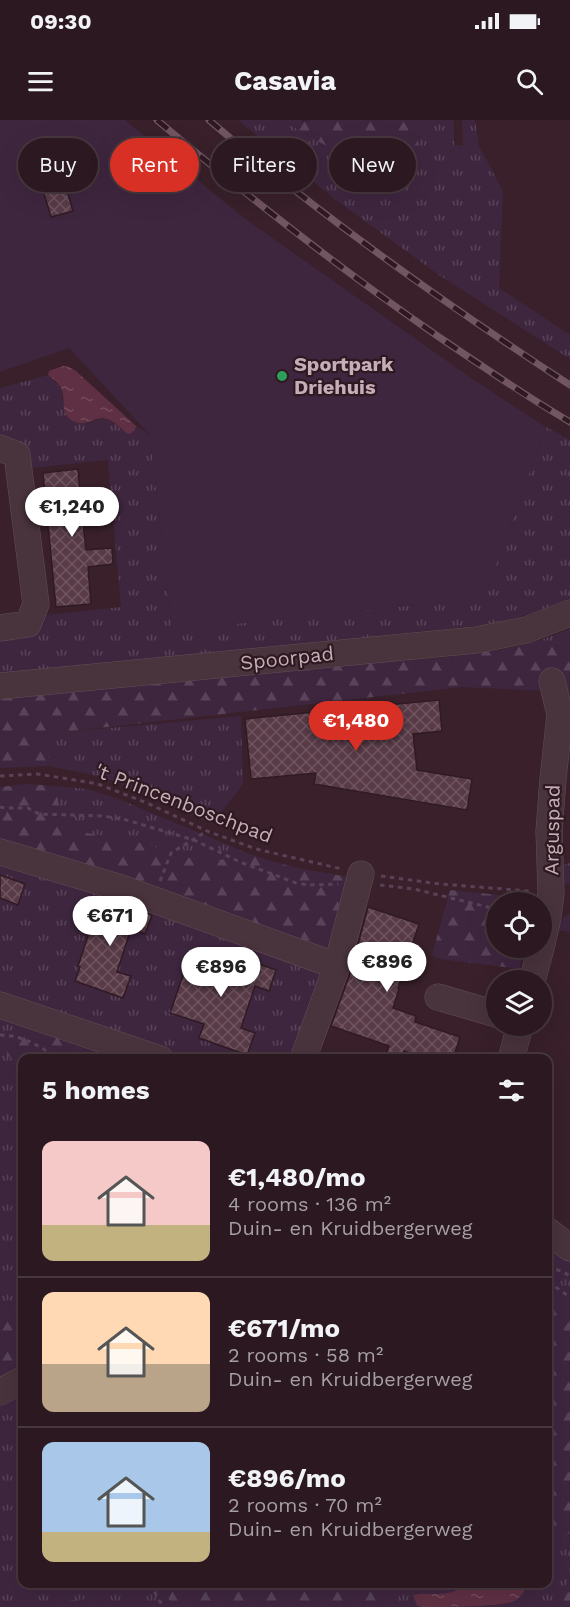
<!DOCTYPE html>
<meta charset="utf-8">
<style>
body{margin:0;font-family:"Work Sans",sans-serif;background:#37252d;color:#f1f3f6;height:100vh;display:flex;flex-direction:column;font-size:22px;white-space:nowrap}
*{box-sizing:border-box;margin:0}
p{font-size:20px;color:#a6a0a5}
.icon{flex:none;width:33px;height:33px;fill:none;stroke:currentColor;stroke-width:2;stroke-linecap:round;stroke-linejoin:round}
.map{position:relative;flex:1;overflow:hidden}
.panel{position:absolute;left:18px;top:934px;width:534px;height:534px;display:flex;flex-direction:column;background:#2b1820;border-radius:12px;box-shadow:0 6px 24px #0002,0 0 0 2px #47373e}
.panel>*{flex:none}
.top-card{position:absolute;left:18px;top:18px;width:534px;height:54px;display:flex;gap:12px}
.tools{position:absolute;left:486px;top:772px;display:grid;gap:12px}
.tools a{display:grid;place-items:center;width:66px;height:66px;border-radius:50%;background:#2b1820;box-shadow:0 6px 24px #0002,0 0 0 2px #47373e;font-size:30px}
.price{position:absolute;translate:-50% -51px;padding:0 14px;border-radius:21px;background:#fff;color:#222;font-size:20px;line-height:39px;filter:drop-shadow(0 2px 3px #0008)}
.price::after{content:'';position:absolute;left:50%;top:36px;width:18px;height:14px;margin-left:-9px;background:inherit;clip-path:polygon(0 0,100% 0,50% 100%)}
.price.selected{background:#d93025;color:#fff}
ul{padding:0;list-style:none}
li{display:flex;align-items:center;gap:18px;height:150px;padding:0 24px}
li+li{border-top:2px solid #47373e}
li span{display:grid;place-items:center;flex:none;width:168px;height:120px;border-radius:12px;color:#555}
li>.icon{margin-inline-start:auto}
span .icon{width:72px;height:72px;fill:#fffc;stroke-width:1}
li b{font-size:26px}
h2{display:flex;justify-content:space-between;align-items:center;height:72px;padding:0 24px;font-size:26px}
.pill{padding:0 21px;border-radius:27px;background:#2b1820;box-shadow:0 6px 24px #0002,0 0 0 2px #47373e;font-size:21px;line-height:54px}
.pill.selected{background:#d93025;color:#fff}
.status{display:flex;justify-content:space-between;align-items:center;height:42px;padding:0 30px;background:#2b1820;direction:ltr}
.status svg{height:16px;fill:currentColor}
header{display:flex;justify-content:space-between;align-items:center;height:78px;padding:0 24px;background:#2b1820;font-size:27px;font-weight:700}
.map>svg:first-child{display:block}
</style>
<div class="status"><b>09:30</b><svg viewBox="0 0 49 12"><path d="M0 12V9h3v3zM5 12V6h3v6zM10 12V3h3v9zM15 12V0h3v12zM26 1h20v11H26zM47 4h2v5h-2z"/></svg></div>
<header><svg class="icon" aria-label="menu" viewBox="0 0 24 24"><path d="M4 6h16M4 12h16M4 18h16"/></svg>Casavia<svg class="icon" aria-label="search" viewBox="0 0 24 24"><circle cx="10" cy="10" r="6"/><path d="M15 15l6 6"/></svg></header>
<div class="map">
<svg width="570" height="1487" viewBox="0 0 570 1487">
<defs>
<pattern id="grass-tufts" width="24" height="20" patternUnits="userSpaceOnUse" patternTransform="scale(1.5)"><rect width="24" height="20" fill="#3e263f"/><path d="M3 7l-1-3M5 7V3M7 7l1-3M15 17l-1-3M17 17v-4M19 17l1-3" fill="none" stroke="#584358"/></pattern>
<pattern id="forest-firs" width="22" height="20" patternUnits="userSpaceOnUse" patternTransform="scale(1.5)"><rect width="22" height="20" fill="#3e263f"/><path d="M5 1l3.5 6h-7zM16 11l3.5 6h-7z" fill="#584358"/></pattern>
<pattern id="water-ripples" width="26" height="14" patternUnits="userSpaceOnUse" patternTransform="scale(1.5)"><rect width="26" height="14" fill="#5f3043"/><path d="M2 4q2-2 4 0t4 0M15 11q2-2 4 0t4 0" fill="none" stroke="#744b5c"/></pattern>
<pattern id="building-cross-hatch" width="8" height="8" patternUnits="userSpaceOnUse" patternTransform="scale(1.5)"><rect width="8" height="8" fill="#593b48"/><path d="M0 0l8 8M0 8l8-8" fill="none" stroke="#6f5560"/></pattern>
</defs>
<rect width="100%" height="100%" fill="#39202a"/>
<path fill="url(#grass-tufts)" d="M238,0h44l39,23 95,19 4,-42h34v25l9,1 -1,-26h13l4,26 24,45 -4,97 71,47v24l-131,-84 -106,-77z
M48,255l14,14 1,13 25,21c19,-9 24,-2 38,10l9,-3 1,-4 14,9 22,195 312,-32 62,-171 24,13v158c-28,13 -57,22 -88,27l-482,51v-36l36,-24 85,-9 -13,-147 -77,8 -18,-28 -13,-5v-47z
M570,509v20l-32,-8z
M241,596l2,68 -31,40 -108,-47 -56,-11v-22l7,-11z
M57,666l30,3 29,9 124,52c-6,3 -11,8 -18,10 -15,4 -43,-2 -57,-9l-99,-22c-8,-12 -8,-29 -9,-43z
M0,742l325,104 -33,93h-104l-188,-66z
M570,743v20l-20,2c3,-11 8,-19 20,-22z
M0,897l27,9 -11,38 6,2v222l-8,14 -14,15z
M548,1123l22,18v346h-570v-234l22,4v207h526z"/>
<path fill="url(#forest-firs)" d="M282,0h19l2,2 8,-2h109l-4,42 -34,9 -61,-28z
M538,521l32,8v43l-108,-5 -407,46 -7,11v22l-48,2v-72c103,-10 205,-20 308,-29 76,-6 156,-6 230,-26z
M25,664l32,2c1,14 1,31 9,43l85,16 25,11 38,5 11,-2 15,-9c34,15 78,22 115,28l-24,73 -331,-107v-57z
M450,770l90,9 -1,4h-43v45h29l-6,21 -79,-10 -8,-4z
M570,793v19l-13,-2 7,-13z
M27,906l90,33h-95v7l-6,-2 -9,-10 1,-16 4,-7z
M22,1168v78l-22,14v-63l14,-15z
M548,1175l22,16v222l-3,1 -6,11 -13,-2z
M570,1447v40h-10h1z
M161,1464h233l8,23h-229z
M89,1479l12,8h-45l16,-7z"/>
<path fill="#3e263f" d="M0,0h125l119,98 230,162 72,47 -62,171 -312,32 -22,-195 -81,-87 -69,24z"/>
<path fill="url(#water-ripples)" d="M63,246l6,1 7,4 60,55 -1,4 -5,4 -4,-1c-5,-5 -12,-12 -19,-14 -11,-4 -21,8 -32,3 -17,-8 -8,-22 -14,-34 -2,-5 -9,-9 -13,-13l1,-4z
M470,1464h57c-2,8 -7,14 -15,18 -17,5 -69,5 -90,5l-5,-2 -4,-10c9,-2 16,-1 25,-1 12,0 22,-5 32,-10z"/>
<path fill="url(#building-cross-hatch)" stroke="#301b23" stroke-width="1.5" d="M57,23l13,1 10,36 -15,4 8,27 -22,6 -20,-67z
M78,349l3,37 27,-2 1,16 -26,2 3,28 26,-2 1,16 -25,3 3,37 -35,3 -13,-134z
M439,580l3,31 -29,3 4,36 55,9 -5,31 -153,-26 2,-11 -65,6 -6,-60z
M0,755l25,9 -7,21 -18,-7z
M104,778l48,17 -7,19 -14,-5 -14,43 14,4 -8,22 -48,-17 5,-14 -2,-1 19,-57 3,1z
M368,787l51,17 -21,64 1,1 -6,19 23,8 -1,6 45,15 -7,22h-26l-23,-8 -2,8h-17l4,-13 -58,-20 20,-55z
M228,833l48,17 -7,21 -14,-5 -14,42 14,5 -8,22 -48,-17 5,-14 -34,-11 20,-58 33,12z"/>
<g fill="none" stroke-linecap="round" stroke-linejoin="round">
<g stroke="#644e57" stroke-width="27">
<path id="minor" d="M0,328l17,7 19,149 -8,20 -28,4
M0,566l476,-46 50,-10 44,-17
M0,732l121,36 216,78
M542,824l6,-27 3,-24 -2,-62 4,-52 7,-64 -8,-34
M532,861l9,-33
M438,877l58,17
M0,885l160,54
M303,939l34,-93 24,-92
M511,939l9,-33
M548,1111l22,17
M0,1272l22,-12"/>
</g>
<path stroke="#594156" stroke-width="3" stroke-dasharray="4.5 4.5" stroke-linecap="butt" d="M0,656l38,-2 60,10 49,19 60,28 49,18 86,20
M0,687l5,1h23l11,6 63,2 21,3 71,21 46,22 56,21 13,2 29,-1
M381,756l59,8 89,7
M160,761l11,-28 36,-22
M380,765l34,4 82,20
M0,915c25,1 39,11 59,24
M548,1146l15,6 7,4
M548,1162l22,15
M150,1464l13,23"/>
<use href="#minor" stroke="#49333c" stroke-width="26"/>
<g stroke="#715560" stroke-width="7">
<path id="rail" d="M157,0c90,76 182,148 279,215 44,30 88,60 134,87
M209,0c113,97 236,184 361,265"/>
</g>
<use href="#rail" stroke="#2e1921" stroke-width="4.5" stroke-dasharray="14" stroke-linecap="butt"/>
</g>
<circle fill="#2e9e5b" stroke="#2e1921" stroke-width="2" cx="282" cy="256" r="6"/>
<g text-anchor="middle" dominant-baseline="central" stroke-width="4.5" stroke-linejoin="round" paint-order="stroke">
<g font-size="20" font-weight="bold" fill="#c6adb7" stroke="#2e1921" text-anchor="start">
<text x="294" y="244">Sportpark<tspan x="294" dy="23">Driehuis</tspan></text>
</g>
<g font-size="20" fill="#c6adb7" stroke="#2e1921">
<text transform="translate(287 538) rotate(-6)">Spoorpad</text>
<text transform="translate(184 683) rotate(21)">'t Princenboschpad</text>
<text transform="translate(552 710) rotate(-89)">Arguspad</text>
</g>
</g>
</svg>
<div class="tools">
<a><svg class="icon" aria-label="locate" viewBox="0 0 24 24"><circle cx="12" cy="12" r="6"/><path d="M12 2v4M12 18v4M2 12h4M18 12h4"/></svg></a>
<a><svg class="icon" aria-label="layers" viewBox="0 0 24 24"><path d="M12 4l9 5-9 5-9-5zM3 14l9 5 9-5"/></svg></a>
</div>
<b class="price" style="left:72px;top:418px">€1,240</b>
<b class="price selected" style="left:356px;top:632px">€1,480</b>
<b class="price" style="left:110px;top:827px">€671</b>
<b class="price" style="left:387px;top:873px">€896</b>
<b class="price" style="left:221px;top:878px">€896</b>
<div class="top-card">
<a class="pill">Buy</a>
<a class="pill selected">Rent</a>
<a class="pill">Filters</a>
<a class="pill">New</a>
</div>
<section class="panel">
<h2>5 homes<svg class="icon" aria-label="filters" viewBox="0 0 24 24"><path d="M4 7h16M4 17h16"/><circle cx="9" cy="7" r="2"/><circle cx="15" cy="17" r="2"/></svg></h2>
<ul>
<li><span style="background:linear-gradient(#f6c9c9 70%,#c2b280 0)"><svg class="icon" aria-label="home" viewBox="0 0 24 24"><path d="M3 11l9-7 9 7M6 9v11h12V9"/></svg></span><div><b>€1,480/mo</b><p>4 rooms · 136 m²</p><p>Duin- en Kruidbergerweg</p></div></li>
<li><span style="background:linear-gradient(#ffd9b3 60%,#b9a48a 0)"><svg class="icon" aria-label="home" viewBox="0 0 24 24"><path d="M3 11l9-7 9 7M6 9v11h12V9"/></svg></span><div><b>€671/mo</b><p>2 rooms · 58 m²</p><p>Duin- en Kruidbergerweg</p></div></li>
<li><span style="background:linear-gradient(#a9c7e8 75%,#c2b280 0)"><svg class="icon" aria-label="home" viewBox="0 0 24 24"><path d="M3 11l9-7 9 7M6 9v11h12V9"/></svg></span><div><b>€896/mo</b><p>2 rooms · 70 m²</p><p>Duin- en Kruidbergerweg</p></div></li>
</ul>
</section>
</div>
